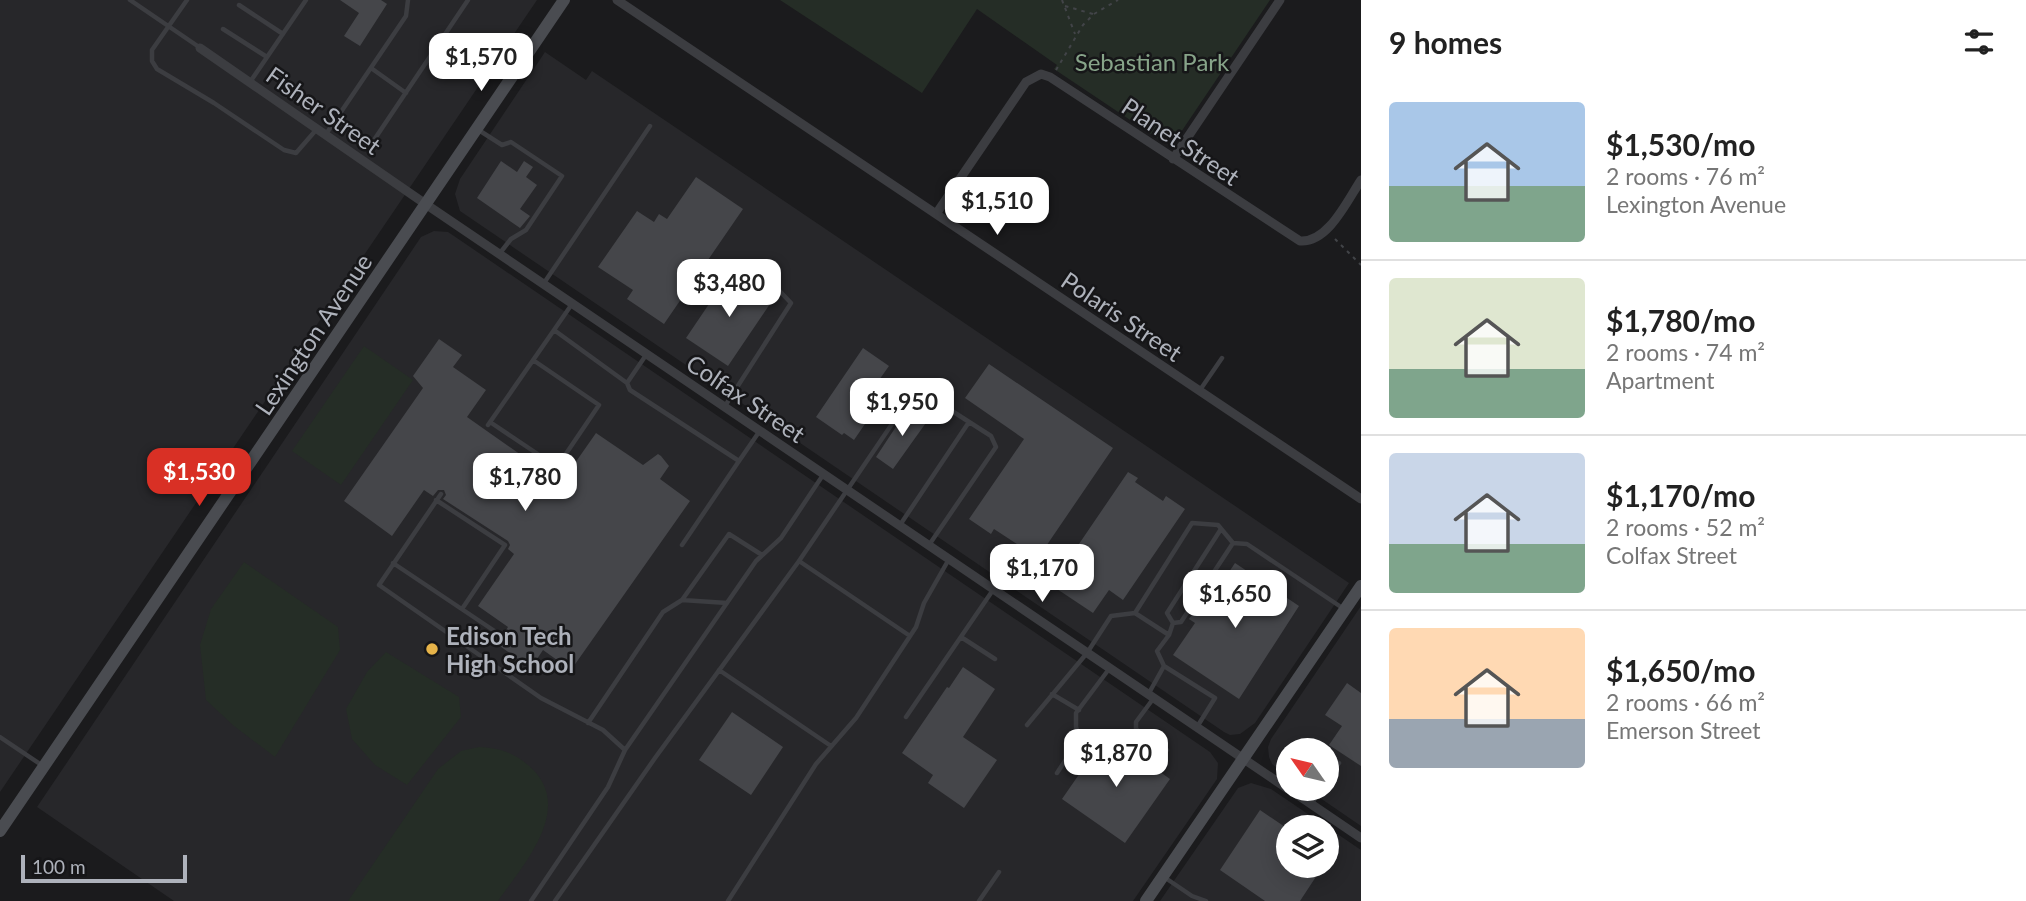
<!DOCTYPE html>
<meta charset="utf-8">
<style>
body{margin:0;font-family:Lato,sans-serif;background:#f2f2f2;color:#222;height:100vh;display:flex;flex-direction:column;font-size:26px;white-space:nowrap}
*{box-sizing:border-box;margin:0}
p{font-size:23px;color:#767676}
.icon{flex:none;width:38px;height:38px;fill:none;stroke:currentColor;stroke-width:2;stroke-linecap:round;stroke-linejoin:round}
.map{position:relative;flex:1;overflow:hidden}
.details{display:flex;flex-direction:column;background:#fff;width:665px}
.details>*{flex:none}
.needle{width:46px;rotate:304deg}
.tools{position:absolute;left:1276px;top:738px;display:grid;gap:14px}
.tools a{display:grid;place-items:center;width:63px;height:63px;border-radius:50%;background:#fff;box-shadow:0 4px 18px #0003;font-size:35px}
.scale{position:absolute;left:21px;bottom:18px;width:166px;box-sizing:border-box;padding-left:7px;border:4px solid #aeb2bb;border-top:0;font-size:19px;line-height:24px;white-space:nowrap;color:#aeb2bb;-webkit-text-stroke:5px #161618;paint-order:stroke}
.price{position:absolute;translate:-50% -60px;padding:0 16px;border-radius:14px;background:#fff;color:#222;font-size:23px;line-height:46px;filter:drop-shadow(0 2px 4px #0008)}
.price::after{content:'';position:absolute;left:50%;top:42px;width:21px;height:16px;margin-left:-10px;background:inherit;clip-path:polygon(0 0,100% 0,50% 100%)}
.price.current{background:#d93025;color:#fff}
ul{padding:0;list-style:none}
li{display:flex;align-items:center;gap:21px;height:175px;padding:0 28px}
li+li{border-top:2px solid #e0e0e0}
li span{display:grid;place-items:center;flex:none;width:196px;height:140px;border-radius:7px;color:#555}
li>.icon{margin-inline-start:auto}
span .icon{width:84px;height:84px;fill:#fffc;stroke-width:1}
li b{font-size:30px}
h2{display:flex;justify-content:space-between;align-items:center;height:84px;padding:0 28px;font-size:30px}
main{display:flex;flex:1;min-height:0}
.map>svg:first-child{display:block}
</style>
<main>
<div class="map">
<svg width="1361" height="901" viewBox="0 0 1361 901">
<rect width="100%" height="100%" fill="#1b1b1d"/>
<path fill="#27272a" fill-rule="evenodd" d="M0,0h537l-537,792z
M545,52l41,28 6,-9 757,512 -94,140 -15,11 -10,1 -6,-3 -764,-521 -5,-17 5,-15z
M434,231l14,1 6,4 756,516 8,11 -1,16 -84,122h-959l-137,-94 384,-570z
M1361,606v220l-54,-37h19v-38h-38v26l-16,-13 -3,-7 -1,-10 3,-8z
M1251,783l20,6 90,61v51h-201l78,-113zM1288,828h38v38h-38z"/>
<path fill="#252d26" d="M780,0h490l-93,138 -8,4 -9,-2 -106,-71 3,-4 -80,-56 -55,84z
M364,346l49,34 -72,105 -49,-34z
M244,562l94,65 2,23 -65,107 -41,-31 -28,-26 -6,-55 11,-36z
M386,652l73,45 2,20 -54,68 -32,-20 -23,-26 -6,-30 21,-37z
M479,747c21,1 33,5 49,18 49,41 -4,99 -30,136h-150l90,-132 23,-18z"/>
<path fill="#45464a" d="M340,0h41l6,4 -27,42 -16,-10 15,-23z
M501,161l16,11 7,-11 9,6 -7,10 11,8 -17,24 10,7 -10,12 -43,-30z
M696,177l47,32 -79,115 -37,-25 6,-9 -35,-23 39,-56 17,11 5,-8 8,5z
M730,273l17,12 4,-6 8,6 -3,5 16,11 -44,65 -42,-28z
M439,339l23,16 -9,12 33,23 -19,27 94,66 35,-50 47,32 15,-11 3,2 8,10 -9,13 30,22 -119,169 -28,-20 -12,18 -34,-24 11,-17 -30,-21 36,-52 -6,-5 2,-4 -2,-4 -65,-42 3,-4 -2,-5h-6l-5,6 -9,-6 -32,46 -48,-35 79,-113 -10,-12z
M863,348l26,18 -22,31 11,8 -24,35 -10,-7 -2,2 -26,-18z
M989,364l124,84 -75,110 -44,-29 -3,5 -22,-15 55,-80 -59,-41z
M909,407l19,13 -35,49 -17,-12z
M1128,472l10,6 -3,4 28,19 3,-5 19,13 -62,91 -14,-10 -16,23 -42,-28z
M1235,563l64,43 -60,93 -66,-44 22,-32 -6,-4 26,-39 6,4z
M963,667l32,22 -32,48 34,23 -33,48 -36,-25 5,-8 -31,-22 45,-66 2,1z
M1347,683l14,10v73l-32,-21 13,-19 -17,-11z
M732,712l51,35 -32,48 -52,-35z
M1107,734l63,45 -45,64 -63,-44z
M1260,810l28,19v37h35l-23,35h-35l-45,-31z"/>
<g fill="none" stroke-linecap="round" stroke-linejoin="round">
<path stroke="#424448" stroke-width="2" stroke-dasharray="3.5 5" stroke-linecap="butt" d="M1062,0l13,34
M1065,6l28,8
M1056,70l27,-45 11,-11 24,-14
M1335,239l26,26"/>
<path stroke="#3c3d41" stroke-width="4.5" d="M130,0l69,47
M187,0l-35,50v11l5,8 57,34 70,47 12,3 20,-23
M239,5l44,29
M223,29l44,28
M371,68l35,25
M250,82l56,-82
M477,129l25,16 9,-3 51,34 -36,54 -15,9 -11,14
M326,134l80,-118 2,-16
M374,140l94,-140
M544,283l106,-157
M572,304l-18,26 73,53 3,7 109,71 20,-29
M627,383l19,-28
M1200,390l22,-32
M725,406l66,-103 -38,-40
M490,422l67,45 42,-62 -66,-45
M488,425l66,-95
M441,494l-62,91 162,113 62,32 22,20
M436,500l69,45 -43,64
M900,525l69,-103
M682,545l57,-84
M799,561l111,75
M393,563l103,69
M727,603l-45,-3 47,-66 33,21
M1135,613l57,-90 26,2 15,18 14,1 97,65
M1173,623l-6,-10 54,-84
M1173,623l8,-1 52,-79
M961,637l34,22
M1164,666l51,32 -18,29
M719,670l112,76
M1149,693l15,-27 -7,-15 12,-16 4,-12
M1052,694l27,16
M1153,699l-17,23v7l31,21
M906,717l87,-127
M588,723l75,-111 19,-12
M1027,725l60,-72 24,-37 24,-3 34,22
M0,737l43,29
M1057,773l23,-35 -4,-11v-14l33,-44
M1326,781l13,-18
M1312,803l9,-14
M1164,877l28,19 14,5
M531,901l77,-114 17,-37 131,-189 25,-23 42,-63
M555,901l100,-143 144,-197 114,-168h11l67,43 5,11 -67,98
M728,901l88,-137 40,-46 60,-91 8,-24 25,-44
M979,901l20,-29"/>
<path stroke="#3c3d41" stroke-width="9" d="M617,0l744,499
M200,48l227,157 861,584
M1173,159l107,-159
M936,214l90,-132 15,-8 9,3 250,164c28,2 47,-40 61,-61
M1289,789l72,49"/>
<path stroke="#4a4c51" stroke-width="12" d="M0,831l564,-831
M1146,901l215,-315"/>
</g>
<circle fill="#e6b349" stroke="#161618" stroke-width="2.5" cx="432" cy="649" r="7"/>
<g text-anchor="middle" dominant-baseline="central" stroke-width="5" stroke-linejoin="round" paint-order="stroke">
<g font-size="24" fill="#87a489" stroke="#161618">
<text x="1152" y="61">Sebastian Park</text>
</g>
<g font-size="24" fill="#aeb2bb" stroke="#161618">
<text transform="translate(324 110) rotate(35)">Fisher Street</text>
<text transform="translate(1181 141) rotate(34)">Planet Street</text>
<text transform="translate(1122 316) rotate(34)">Polaris Street</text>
<text transform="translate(313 334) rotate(-56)">Lexington Avenue</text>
<text transform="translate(746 398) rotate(34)">Colfax Street</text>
</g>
<g font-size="24" font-weight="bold" fill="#aeb2bb" stroke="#161618" text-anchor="start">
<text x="446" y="635">Edison Tech<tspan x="446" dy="28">High School</tspan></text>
</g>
</g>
</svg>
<div class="tools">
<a><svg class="needle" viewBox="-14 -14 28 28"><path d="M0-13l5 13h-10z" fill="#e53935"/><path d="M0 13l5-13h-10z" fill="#767676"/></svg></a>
<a><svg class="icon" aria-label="layers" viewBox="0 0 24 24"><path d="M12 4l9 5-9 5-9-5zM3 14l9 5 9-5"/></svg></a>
</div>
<div class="scale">100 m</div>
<b class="price" style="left:481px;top:93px">$1,570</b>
<b class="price" style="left:997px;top:237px">$1,510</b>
<b class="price" style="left:729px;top:319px">$3,480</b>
<b class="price" style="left:902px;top:438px">$1,950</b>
<b class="price current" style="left:199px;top:508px">$1,530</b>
<b class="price" style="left:525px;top:513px">$1,780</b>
<b class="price" style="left:1042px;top:604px">$1,170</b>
<b class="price" style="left:1235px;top:630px">$1,650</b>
<b class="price" style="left:1116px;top:789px">$1,870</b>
</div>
<section class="details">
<h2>9 homes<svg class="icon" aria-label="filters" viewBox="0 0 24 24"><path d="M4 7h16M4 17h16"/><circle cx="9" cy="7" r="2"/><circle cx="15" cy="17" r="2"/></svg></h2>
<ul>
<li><span style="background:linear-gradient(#a9c7e8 60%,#7fa58c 0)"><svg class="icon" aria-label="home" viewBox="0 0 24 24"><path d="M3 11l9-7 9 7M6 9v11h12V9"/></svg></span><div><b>$1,530/mo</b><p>2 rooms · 76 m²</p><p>Lexington Avenue</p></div></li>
<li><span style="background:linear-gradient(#dfe7d0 65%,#7fa58c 0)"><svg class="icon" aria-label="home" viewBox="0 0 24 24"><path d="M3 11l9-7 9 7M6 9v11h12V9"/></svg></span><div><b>$1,780/mo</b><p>2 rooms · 74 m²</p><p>Apartment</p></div></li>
<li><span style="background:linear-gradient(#c9d6e8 65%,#7fa58c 0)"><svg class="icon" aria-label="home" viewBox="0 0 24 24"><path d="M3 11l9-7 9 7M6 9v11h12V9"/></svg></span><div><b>$1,170/mo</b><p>2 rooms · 52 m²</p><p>Colfax Street</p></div></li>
<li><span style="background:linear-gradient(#ffd9b3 65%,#9aa5b1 0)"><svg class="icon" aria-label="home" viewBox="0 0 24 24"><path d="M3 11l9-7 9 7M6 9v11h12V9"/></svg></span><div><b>$1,650/mo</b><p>2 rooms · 66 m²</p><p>Emerson Street</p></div></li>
</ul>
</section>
</main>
